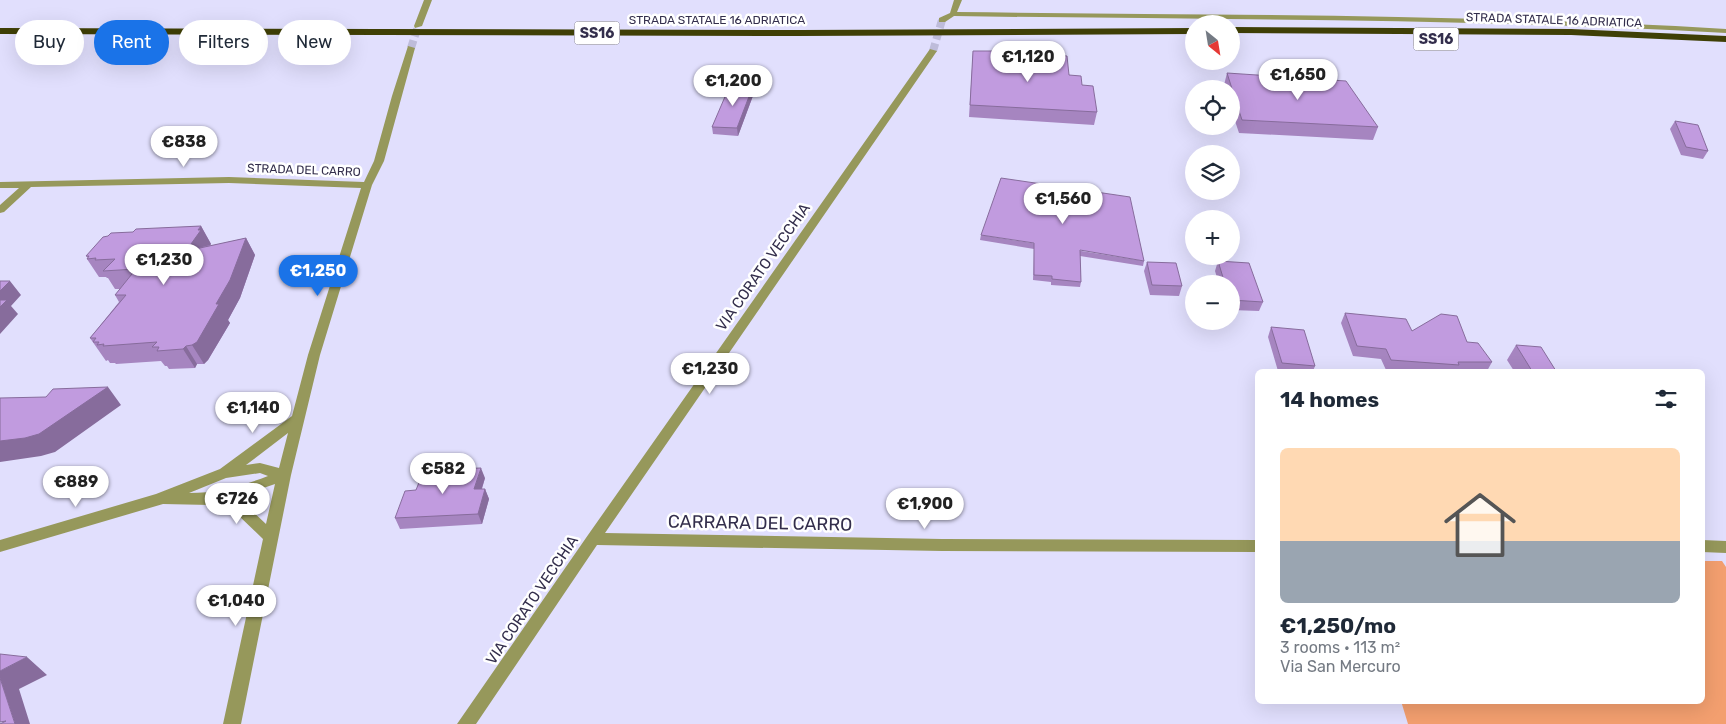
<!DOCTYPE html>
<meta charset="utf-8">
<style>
body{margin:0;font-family:Rubik,sans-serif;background:#f2f2f3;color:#1f2937;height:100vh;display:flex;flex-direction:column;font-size:19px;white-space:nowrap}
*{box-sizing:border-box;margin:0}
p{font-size:16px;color:#747a83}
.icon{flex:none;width:28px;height:28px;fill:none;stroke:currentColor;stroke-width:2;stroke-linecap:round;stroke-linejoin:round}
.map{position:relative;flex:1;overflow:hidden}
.drawer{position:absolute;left:1255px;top:369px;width:450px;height:335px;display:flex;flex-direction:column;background:#fff;border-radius:8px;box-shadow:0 5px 20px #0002}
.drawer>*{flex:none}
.hud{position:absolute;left:15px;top:20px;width:475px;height:45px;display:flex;gap:10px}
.needle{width:32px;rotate:150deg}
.controls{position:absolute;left:1185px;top:15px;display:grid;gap:10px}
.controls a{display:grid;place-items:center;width:55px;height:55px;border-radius:50%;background:#fff;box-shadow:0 5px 20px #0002;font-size:25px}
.price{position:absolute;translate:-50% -42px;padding:0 11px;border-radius:18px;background:#fff;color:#222;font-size:16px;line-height:32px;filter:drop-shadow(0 1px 2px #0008)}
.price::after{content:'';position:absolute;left:50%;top:30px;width:15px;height:11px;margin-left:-8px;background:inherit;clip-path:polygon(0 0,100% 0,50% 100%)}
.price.on{background:#1a73e8;color:#fff}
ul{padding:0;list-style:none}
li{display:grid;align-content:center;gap:10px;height:265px;padding:0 25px}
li+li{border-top:1px solid #e0e1e3}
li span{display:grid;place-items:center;height:155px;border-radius:8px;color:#555}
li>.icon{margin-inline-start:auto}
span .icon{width:90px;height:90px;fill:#fffc;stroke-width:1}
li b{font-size:21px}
h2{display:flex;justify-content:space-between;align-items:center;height:60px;padding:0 25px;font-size:21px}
.chip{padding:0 18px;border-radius:22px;background:#fff;box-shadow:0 5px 20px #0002;font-size:18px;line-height:45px}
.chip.on{background:#1a73e8;color:#fff}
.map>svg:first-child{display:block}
</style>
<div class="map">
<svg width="1726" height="724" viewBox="0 0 1726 724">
<rect width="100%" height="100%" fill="#e1dffd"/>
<path fill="#f39f6f" d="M1703,561h19l4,6v157h-318l-7,-23h301z"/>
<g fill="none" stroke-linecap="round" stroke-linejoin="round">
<path stroke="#bebcda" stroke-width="8" stroke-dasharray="8 4" stroke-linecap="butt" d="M411,48l7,-22
M933,51l9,-31"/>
<path fill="#96985b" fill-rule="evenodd" d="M424,0h8l-10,26 -7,2 -1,-2z
M954,0h8l-5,12c257,3 513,2 769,17v4c-257,-15 -514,-13 -772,-17l-9,6h-6v-4l11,-5z
M408,46l7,2 -31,113 -12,24 -52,170 -29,120 -50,249h-18l40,-185 -25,-24 -28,-10 -47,-1 -163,48v-12l156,-46 64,-25 72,-53 16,-61 53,-167 -132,-5 -198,4 -27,25 -4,1v-8l19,-17h-19v-6l229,-5 135,5 10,-21 18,-65zM288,433l-9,35 -19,-5 -14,2zM260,473l8,3c-26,10 -51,17 -79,17l37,-15zM275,484l-9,40 -18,-17 -19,-7z
M930,49l7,2 -332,482 337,6 316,1v12l-316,-1 -345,-6 -121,179h-19l131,-189z
M1702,540l24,1v12l-24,-1z"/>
<path fill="#3f3f06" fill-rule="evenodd" d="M1231,27l340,2 155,7v6l-155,-7 -340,-2z
M0,28l799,2 395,-2v6l-395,2 -799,-2z"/>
</g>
<path fill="#a685c0" d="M973,51l43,2 53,22 13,10 15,27 -3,13 -125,-8z
M1227,73l151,54 -5,13 -134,-7 -8,-24v-20h-6l-1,-4z
M754,93l-16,43 -25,-2 -1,-7z
M1675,121l33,30 -5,8 -22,-4 -11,-26z
M201,226l10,18 -1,2 36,-8 9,17 -15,43 -12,22 2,3 -22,37 -4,4h-7l-2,4 -26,1 -2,-3h-2l-4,-5 -45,3 -1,-1h-5l-2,-3 -2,1 -16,-23 29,-36 -4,-7 5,-6h-5l-7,-11h-1l-1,-1h-7l-12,-18 1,-1 -2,-2 47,-24z
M981,235l163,26 -1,5 -63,-10 1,26 -1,5 -29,-2v-3l-18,-2 1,-31 -54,-9z
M1218,261l45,41 -4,9 -28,-1v-26h-12l-4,-13z
M1147,262l35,24 -3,10 -29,-1 -6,-24z
M1345,313l67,18 55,11 25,20 -5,9h-88l-13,-1 -5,-11 -28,-3 -12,-33z
M1271,327l44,39 -2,5h-35l-10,-34z
M1516,345l40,26h-42l-7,-11z
M485,478l-3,11h3l4,10 -7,25 -82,5 -5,-11 21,-28z"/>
<path fill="#876c9c" d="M753,86l1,7 -16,43 -1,-8z
M201,226l10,18 -1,1 -24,6z
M246,238l9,17 -15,43 -12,22 2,3 -22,37 -4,4 -12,-19 24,-41z
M10,281l11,14 -10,11 7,8 -18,20v-43z
M186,346l11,18 -2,4 -12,-19z
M108,387l13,18 -66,47 -14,4 -41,6v-21z
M481,468l4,10 -7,22 -4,-11z
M485,489l4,10 -7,25 -4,-10z
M27,657l20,18 -28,14 11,35h-15l-15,-46v-7z"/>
<path fill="#c19bdf" stroke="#876c9c" d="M973,51h43v2l51,3 2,19 12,1 1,9 11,1 4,26 -127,-7z
M1227,73l119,8 32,46 -136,-7z
M730,85l23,1 -16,42 -25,-1z
M1675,121l23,4 10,26 -22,-4z
M1001,178l129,19 14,64 -64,-11 1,32 -29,-3v-3l-18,-1v-32l-53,-8z
M201,226l-3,4h3l-15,21 60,-13 -16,42 -14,24h3l-22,38 -5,3 -6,1 -3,3 -26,2 2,-4h-7l5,-5 -54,4 1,-2 -7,1 2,-3h-6l3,-4h-6l36,-43h-11l21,-26 -33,2 12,-12 -20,1 1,-2 -9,1 2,-3h-3l17,-19 5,-1 3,-3 22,-1 3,-3z
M1218,261l31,2 14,39 -32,-2v-16h-6z
M1147,262l29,1 6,23 -30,-1z
M0,281h10l-10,10z
M0,300h7l-7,7z
M1345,313l61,6 6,12 29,-17 16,2 10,26 11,1 14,19h-34l1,3 -68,-5 -5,-11 -29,-3z
M1271,327l33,3 11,36 -33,-3z
M1516,345l25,2 15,24h-24z
M108,387l-69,47 -14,4 -25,3v-43l46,-1 7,-8z
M481,468l-7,21h11l-7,25 -83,4 10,-27 11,-1 8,-20z
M0,654l27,3 -27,14z
M0,678l15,46h-15l6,-3 -6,1z"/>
<g text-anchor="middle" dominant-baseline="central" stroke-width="5" stroke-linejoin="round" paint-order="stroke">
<g font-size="12" fill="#332e4c" stroke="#fff">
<text x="717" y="20">STRADA STATALE 16 ADRIATICA</text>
<text transform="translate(1554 20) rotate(2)">STRADA STATALE 16 ADRIATICA</text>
<text transform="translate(304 170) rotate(2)">STRADA DEL CARRO</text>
</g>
<g fill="#fff" stroke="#706d82" stroke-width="1">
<rect x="574.5" y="21.5" width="45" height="23" rx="4"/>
<rect x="1413.5" y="27.5" width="45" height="23" rx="4"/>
</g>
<g font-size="14" font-weight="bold" fill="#332e4c">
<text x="597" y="33">SS16</text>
<text x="1436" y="39">SS16</text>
</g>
<g font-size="15" fill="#332e4c" stroke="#fff">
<text transform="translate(763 267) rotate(-55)">VIA CORATO VECCHIA</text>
<text transform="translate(532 600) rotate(-56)">VIA CORATO VECCHIA</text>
</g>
<g font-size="18" fill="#332e4c" stroke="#fff">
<text transform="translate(760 523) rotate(1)">CARRARA DEL CARRO</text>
</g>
</g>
</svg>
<div class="controls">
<a><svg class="needle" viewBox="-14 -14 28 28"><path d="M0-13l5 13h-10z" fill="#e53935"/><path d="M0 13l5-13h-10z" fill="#747a83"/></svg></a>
<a><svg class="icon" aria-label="locate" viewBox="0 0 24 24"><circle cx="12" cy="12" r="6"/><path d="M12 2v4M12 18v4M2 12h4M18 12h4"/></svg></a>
<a><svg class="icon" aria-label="layers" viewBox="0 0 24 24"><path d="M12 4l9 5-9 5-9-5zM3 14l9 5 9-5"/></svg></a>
<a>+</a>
<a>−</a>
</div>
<b class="price" style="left:1028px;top:83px">€1,120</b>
<b class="price" style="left:1298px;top:101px">€1,650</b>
<b class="price" style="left:733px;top:107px">€1,200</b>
<b class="price" style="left:184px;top:168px">€838</b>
<b class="price" style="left:1063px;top:225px">€1,560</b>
<b class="price" style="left:164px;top:286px">€1,230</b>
<b class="price on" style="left:318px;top:297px">€1,250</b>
<b class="price" style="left:710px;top:395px">€1,230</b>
<b class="price" style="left:253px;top:434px">€1,140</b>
<b class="price" style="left:443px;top:495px">€582</b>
<b class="price" style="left:76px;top:508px">€889</b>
<b class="price" style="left:237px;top:525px">€726</b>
<b class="price" style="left:925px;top:530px">€1,900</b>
<b class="price" style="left:236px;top:627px">€1,040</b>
<div class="hud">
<a class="chip">Buy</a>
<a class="chip on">Rent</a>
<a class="chip">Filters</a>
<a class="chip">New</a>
</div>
<section class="drawer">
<h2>14 homes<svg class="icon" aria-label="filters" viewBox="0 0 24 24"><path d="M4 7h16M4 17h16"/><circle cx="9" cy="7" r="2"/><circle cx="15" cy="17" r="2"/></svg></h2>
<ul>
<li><span style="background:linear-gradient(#ffd9b3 60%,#9aa5b1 0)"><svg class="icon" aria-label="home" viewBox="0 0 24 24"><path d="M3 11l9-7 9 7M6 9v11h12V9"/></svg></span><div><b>€1,250/mo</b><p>3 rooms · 113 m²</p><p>Via San Mercuro</p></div></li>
</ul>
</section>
</div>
